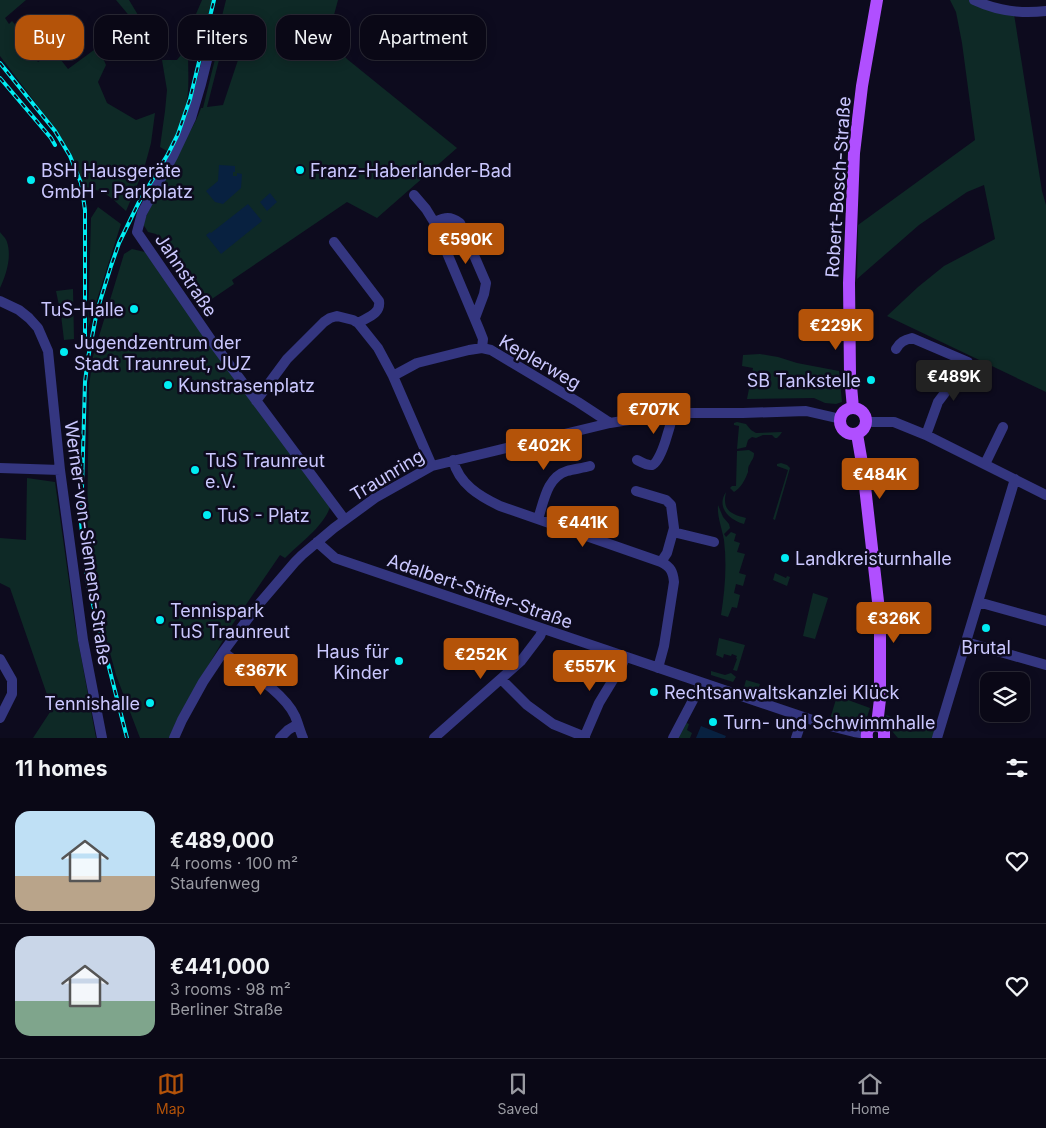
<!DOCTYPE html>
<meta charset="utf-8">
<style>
body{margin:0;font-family:Inter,sans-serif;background:#181623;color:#f1f3f6;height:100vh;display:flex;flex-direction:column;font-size:19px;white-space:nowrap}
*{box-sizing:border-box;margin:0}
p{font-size:16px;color:#999aa1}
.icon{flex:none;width:28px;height:28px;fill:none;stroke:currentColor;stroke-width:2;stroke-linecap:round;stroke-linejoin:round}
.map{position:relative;height:738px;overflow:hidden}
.side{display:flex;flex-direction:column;background:#0a0816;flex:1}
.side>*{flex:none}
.hud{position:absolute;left:15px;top:15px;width:500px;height:45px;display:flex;gap:10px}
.buttons{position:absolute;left:980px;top:672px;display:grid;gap:10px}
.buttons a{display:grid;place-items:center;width:50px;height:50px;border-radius:10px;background:#0a0816;box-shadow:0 2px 12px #0003,0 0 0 1px #2a2935;font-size:25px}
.price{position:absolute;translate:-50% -42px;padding:0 11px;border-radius:5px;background:#b45309;color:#fff;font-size:16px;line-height:32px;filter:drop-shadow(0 1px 2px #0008)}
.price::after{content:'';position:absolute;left:50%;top:30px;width:15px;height:11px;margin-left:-8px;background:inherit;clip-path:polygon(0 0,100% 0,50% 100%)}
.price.selected{background:#222;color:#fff}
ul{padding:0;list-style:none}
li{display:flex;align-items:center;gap:15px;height:125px;padding:0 15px}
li+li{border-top:1px solid #2a2935}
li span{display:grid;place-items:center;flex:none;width:140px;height:100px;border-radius:15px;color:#555}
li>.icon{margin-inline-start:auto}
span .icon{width:60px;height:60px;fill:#fffc;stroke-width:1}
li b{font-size:21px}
h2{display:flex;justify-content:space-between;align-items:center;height:60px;padding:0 15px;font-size:21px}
.chip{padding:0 18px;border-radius:15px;background:#0a0816;box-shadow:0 2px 12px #0003,0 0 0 1px #2a2935;font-size:18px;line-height:45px}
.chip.selected{background:#b45309;color:#fff}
.menu{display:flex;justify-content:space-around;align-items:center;height:70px;border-top:1px solid #2a2935;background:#0a0816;font-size:14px;color:#999aa1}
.menu a{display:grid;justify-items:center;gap:2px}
.menu .selected{color:#b45309}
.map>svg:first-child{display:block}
</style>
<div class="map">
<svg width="1046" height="738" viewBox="0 0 1046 738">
<rect width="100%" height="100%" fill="#0d0b1e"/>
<path fill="#0e2926" d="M0,0h26l-21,18 4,6 3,-3 20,23 -4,5 10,13 16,-11 14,18 30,-22 8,18 -8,17 9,21 29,17 19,-7 -4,30 -7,26 -18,42c-15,-13 -21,-22 -41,-22l-13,-34 -16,-25 -56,-74z
M116,0h13l12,20 -4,5z
M202,0h10l-14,53 -5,-1 -1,-19 -4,-17 8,-2z
M226,0h112l-4,15 -17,10 30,34 110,89 -80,70 -30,-16 -115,78 2,4 -31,21 -38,-55 -4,-12 -5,-4 -8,-2 -5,-8c10,-25 23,-50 36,-74 8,-14 17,-27 22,-42h2l13,-53 4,1 -13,51 16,-2 18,-54 10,-15 -24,-7 -6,21 -4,-1 7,-28 -3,-1z
M950,0h20l44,14 28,177 4,14v187l-159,-76 31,-29 26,-21 51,-27 -11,-54 -17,7 -48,33 -62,54 1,-54 117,-85 -13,-97 -6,-31z
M145,34l5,15 -5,7h-7l-9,-9z
M184,51h4c0,20 2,41 -3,60 -4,15 -11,27 -18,40l-7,-4 5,-36 2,-21 -5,-30h15z
M98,207l23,17 -33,104 3,-110z
M0,232c2,3 6,6 7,10 5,15 -1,33 -7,46z
M132,249l13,3 185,255c-6,19 -31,37 -45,51l-5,-3 -48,70 -51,87 -12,26h-29l-24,-63 -19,-70 -6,-23 -4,-53 2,-143 4,-30 31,-102z
M73,289l1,50 -10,1 -3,-25 -5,-24z
M760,354l18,3 19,6 42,8 3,31 -6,2 -11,-1 -11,-5 -67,1 6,-31 -11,-2 1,-11z
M737,422l9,2 5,6 5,3 26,-1 -2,3 -3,3h-2l-3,-3h-9l-7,3 -4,-1 -4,3 -2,7 -9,2 2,-23 -5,-1v-2z
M749,450l5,3c0,6 -2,6 -4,11 -2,2 -2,5 -2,8 -3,8 -7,16 -14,20l-4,-4 2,-2h4l1,-35z
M781,463l6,2 3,3 -15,52 -2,-1 15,-49 -11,-4v-2z
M27,478l28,4 20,142 21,114h-63l19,-29 -42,-121 -10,-5v-45l26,2z
M726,492c-4,18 4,22 20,26l-2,6c-15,-4 -28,-17 -18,-32z
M718,505l5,12 6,7 1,4 -6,6 2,3 5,-5 5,2 -2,7 6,2 -3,9 8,2 -6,19 7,2 -3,11 -7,-2 -2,9 6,2 -3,13 -5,-1 -4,10 -7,-2c4,-25 6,-50 3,-75 -2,-12 -7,-23 -6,-35z
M775,573l11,5 1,-2 3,1 -3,9 -14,-6z
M813,593l15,5 -13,41 -12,-3z
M719,638l26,7 -8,26 -4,-1 4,-11 -1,-1 1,-2 -5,-2 -1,2 -7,-2 -1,4 -7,-3z
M711,671l14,4 6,-2 5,4 -3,5 -22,-7z
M746,680l14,4 -3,8 -13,-5z
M837,696l33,12 -4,12 -11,5 -25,-6z
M886,715l47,15 1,2 -2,6h-34c-7,-7 -10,-14 -12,-23z
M684,722l5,2 -2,6 5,3 -2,5h-14z"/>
<path fill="#082140" d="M219,165l16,1v6h-2v4h4v-3l5,1 -1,14 -18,16 -8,-2 -9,-11 12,-10z
M270,193l7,9 -10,9 -7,-9z
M248,204l14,17 -41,33 -15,-19 4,-3 1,1z
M701,726l25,10 -1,2h-29z"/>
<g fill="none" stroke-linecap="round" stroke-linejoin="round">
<path stroke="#343680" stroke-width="10" d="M974,0c23,11 47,14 72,11
M217,20l-16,64 -10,34 -18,38 -31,57 -5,19 77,112 131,176
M414,195l12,14 8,13 45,107 4,10 -1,9
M434,222c12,-5 16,-6 26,1l26,60 -2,11 -9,24
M334,242l45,59c2,13 -11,16 -21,22
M0,301l19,9 10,8 9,10 10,23 12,119 23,170 19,98
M896,349c4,-7 8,-9 16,-11l56,24 -30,40 -12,33
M393,376l24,-13 52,-13 13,-2 9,2 87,52 32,21
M256,401l31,-42 37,-37 6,-4 7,-2 16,4 5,3 20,25 15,28 39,90
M866,422h28l32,13 120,60
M453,460c6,24 26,36 47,46l161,56c10,5 12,10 13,20l-10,64 -6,22
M637,460c4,2 11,6 15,5 9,-2 19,-42 21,-52
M985,464l18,-37
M0,468l60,2
M636,491l30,9 5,5 3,23 -7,25 -6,9
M538,519c6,-18 9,-42 29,-48 7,-2 16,-3 23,-5
M673,532l41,10
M317,542l18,16 495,168 24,6 12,2
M978,602l68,19
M966,642l80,23
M223,652c21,16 61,40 72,64 3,7 5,15 8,22
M0,659l12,21v14l-12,24
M501,679l26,26 26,19 32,13
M174,738l8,-18 21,-38 20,-30 36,-48 36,-42 7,-7 32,-27 41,-30 57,-32 178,-43 63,-10h70l63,-2 35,8
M280,738l8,-8 10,-6
M434,738l87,-77 19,-25 3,-7
M584,738l15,-35 23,-38 3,-8
M673,738l29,-55
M796,738l7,-21
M937,738l78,-259"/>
<path stroke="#b04fff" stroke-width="12" d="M853,408l-3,-33 -1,-92 5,-130 8,-67 15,-86
M840 421a13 13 0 1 1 26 0a13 13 0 1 1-26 0Z
M857,434l6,35 17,150v80l-3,26
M867,738c-2,-12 9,-17 17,-8v8"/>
<g stroke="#00edf3" stroke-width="4">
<path id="rail" d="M0,63l55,68 15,25 11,27 4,27v137
M0,78l51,60 4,7
M127,738l-40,-157 -6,-58 4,-141 3,-24 9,-47 14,-45 8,-23 20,-41 29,-48 10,-20 12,-35 24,-99"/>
</g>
<use href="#rail" stroke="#0d0b1e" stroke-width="2" stroke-dasharray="5.5" stroke-linecap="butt"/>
</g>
<g fill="#00edf3" stroke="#0d0b1e" stroke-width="2">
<circle cx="300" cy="170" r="5"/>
<circle cx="31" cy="180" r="5"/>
<circle cx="134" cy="309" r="5"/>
<circle cx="64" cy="352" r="5"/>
<circle cx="871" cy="380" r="5"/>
<circle cx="168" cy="385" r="5"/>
<circle cx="195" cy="470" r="5"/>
<circle cx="207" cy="515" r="5"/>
<circle cx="785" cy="558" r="5"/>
<circle cx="160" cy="620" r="5"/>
<circle cx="986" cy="628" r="5"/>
<circle cx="399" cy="661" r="5"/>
<circle cx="654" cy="692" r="5"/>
<circle cx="150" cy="703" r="5"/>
<circle cx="713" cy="722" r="5"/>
</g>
<g text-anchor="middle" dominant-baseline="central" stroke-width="5" stroke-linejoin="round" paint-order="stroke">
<g font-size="18" fill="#cbc8ff" stroke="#0d0b1e" text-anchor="start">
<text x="41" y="170">BSH Hausgeräte<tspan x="41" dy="21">GmbH - Parkplatz</tspan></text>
<text x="310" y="170">Franz-Haberlander-Bad</text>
<text x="124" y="309" text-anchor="end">TuS-Halle</text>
<text x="74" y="342">Jugendzentrum der<tspan x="74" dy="21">Stadt Traunreut, JUZ</tspan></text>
<text x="861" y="380" text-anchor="end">SB Tankstelle</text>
<text x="178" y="385">Kunstrasenplatz</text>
<text x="205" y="460">TuS Traunreut<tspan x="205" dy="21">e.V.</tspan></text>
<text x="217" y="515">TuS - Platz</text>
<text x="795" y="558">Landkreisturnhalle</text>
<text x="170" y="610">Tennispark<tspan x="170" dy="21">TuS Traunreut</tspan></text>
<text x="986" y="647" text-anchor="middle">Brutal</text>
<text x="389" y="651" text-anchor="end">Haus für<tspan x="389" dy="21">Kinder</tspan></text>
<text x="664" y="692">Rechtsanwaltskanzlei Klück</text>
<text x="140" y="703" text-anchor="end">Tennishalle</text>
<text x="723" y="722">Turn- und Schwimmhalle</text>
</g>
<g font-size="18" fill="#cbc8ff" stroke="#0d0b1e">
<text transform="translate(838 187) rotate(-86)">Robert-Bosch-Straße</text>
<text transform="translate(186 275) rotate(56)">Jahnstraße</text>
<text transform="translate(540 362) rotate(30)">Keplerweg</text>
<text transform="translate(387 475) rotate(-31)">Traunring</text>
<text transform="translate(88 543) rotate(82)">Werner-von-Siemens-Straße</text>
<text transform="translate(480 591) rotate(19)">Adalbert-Stifter-Straße</text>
</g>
</g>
</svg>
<div class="buttons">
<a><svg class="icon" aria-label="layers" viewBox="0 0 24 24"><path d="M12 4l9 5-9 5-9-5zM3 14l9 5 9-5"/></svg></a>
</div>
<b class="price" style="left:466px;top:265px">€590K</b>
<b class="price" style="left:836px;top:351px">€229K</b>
<b class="price selected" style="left:954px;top:402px">€489K</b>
<b class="price" style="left:654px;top:435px">€707K</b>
<b class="price" style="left:544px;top:471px">€402K</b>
<b class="price" style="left:880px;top:500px">€484K</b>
<b class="price" style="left:583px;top:548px">€441K</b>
<b class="price" style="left:894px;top:644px">€326K</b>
<b class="price" style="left:481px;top:680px">€252K</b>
<b class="price" style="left:590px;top:692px">€557K</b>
<b class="price" style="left:261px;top:696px">€367K</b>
<div class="hud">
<a class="chip selected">Buy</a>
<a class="chip">Rent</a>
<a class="chip">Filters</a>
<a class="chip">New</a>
<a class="chip">Apartment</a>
</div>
</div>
<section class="side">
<h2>11 homes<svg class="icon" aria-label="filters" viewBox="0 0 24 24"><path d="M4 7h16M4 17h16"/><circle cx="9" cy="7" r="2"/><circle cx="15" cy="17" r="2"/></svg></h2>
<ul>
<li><span style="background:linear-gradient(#bfe0f5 65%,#b9a48a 0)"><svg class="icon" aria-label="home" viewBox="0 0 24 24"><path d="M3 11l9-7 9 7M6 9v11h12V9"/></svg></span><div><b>€489,000</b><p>4 rooms · 100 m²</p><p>Staufenweg</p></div><svg class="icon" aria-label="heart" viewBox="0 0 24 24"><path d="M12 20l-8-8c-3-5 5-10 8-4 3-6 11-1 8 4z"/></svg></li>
<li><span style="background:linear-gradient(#c9d6e8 65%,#7fa58c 0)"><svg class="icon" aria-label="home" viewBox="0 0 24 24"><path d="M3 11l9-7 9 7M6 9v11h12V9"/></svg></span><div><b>€441,000</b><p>3 rooms · 98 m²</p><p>Berliner Straße</p></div><svg class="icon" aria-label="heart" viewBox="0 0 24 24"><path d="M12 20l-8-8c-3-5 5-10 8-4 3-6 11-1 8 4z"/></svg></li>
</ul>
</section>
<nav class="menu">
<a class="selected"><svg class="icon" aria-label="map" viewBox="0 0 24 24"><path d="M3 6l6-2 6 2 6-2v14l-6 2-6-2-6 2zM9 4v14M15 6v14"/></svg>Map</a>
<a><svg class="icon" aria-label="saved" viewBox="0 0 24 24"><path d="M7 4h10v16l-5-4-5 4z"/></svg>Saved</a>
<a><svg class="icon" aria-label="home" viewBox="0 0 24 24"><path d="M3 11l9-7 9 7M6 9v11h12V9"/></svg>Home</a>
</nav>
